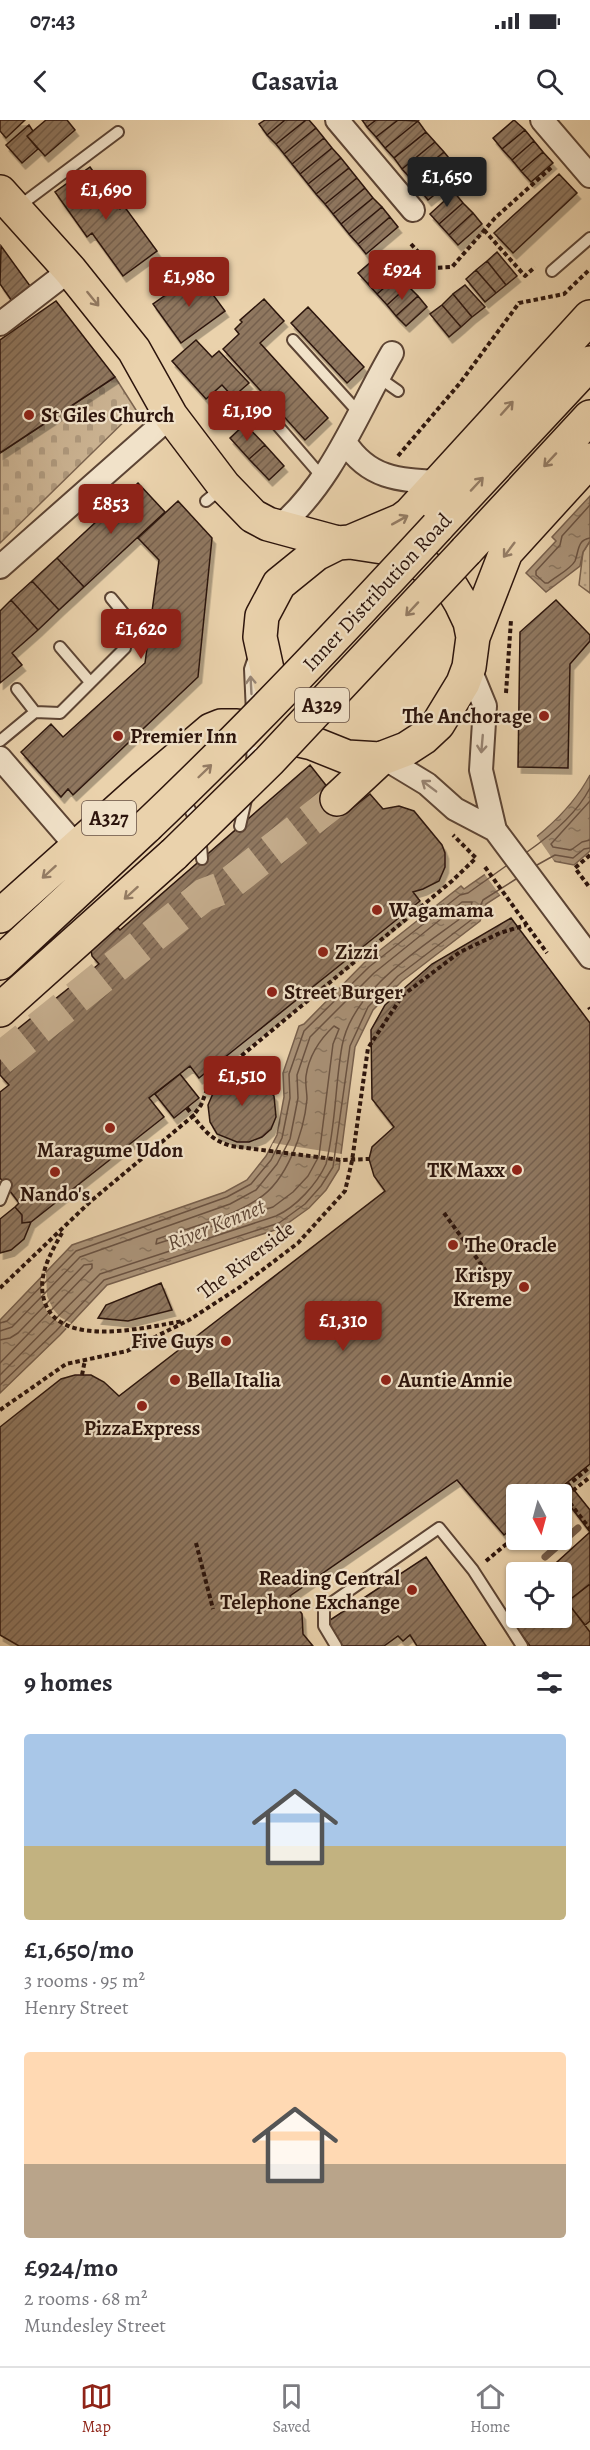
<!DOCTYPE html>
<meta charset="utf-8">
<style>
body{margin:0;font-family:Alegreya,serif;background:#f7f7f7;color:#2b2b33;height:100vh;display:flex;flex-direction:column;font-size:22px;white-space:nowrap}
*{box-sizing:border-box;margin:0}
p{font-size:20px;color:#7c7c81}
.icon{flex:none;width:33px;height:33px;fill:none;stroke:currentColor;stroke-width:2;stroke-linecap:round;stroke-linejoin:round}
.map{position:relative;height:1526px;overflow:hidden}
.details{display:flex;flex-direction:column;background:#fff;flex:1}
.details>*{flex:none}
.needle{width:39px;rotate:174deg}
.tools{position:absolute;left:506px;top:1364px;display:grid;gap:12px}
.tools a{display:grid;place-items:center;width:66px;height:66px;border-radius:6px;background:#fff;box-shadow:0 2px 4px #0004;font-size:30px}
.price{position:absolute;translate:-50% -51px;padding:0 14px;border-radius:6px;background:#8f2418;color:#fff;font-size:20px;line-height:39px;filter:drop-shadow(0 2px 3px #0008)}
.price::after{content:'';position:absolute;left:50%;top:36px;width:18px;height:14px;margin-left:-9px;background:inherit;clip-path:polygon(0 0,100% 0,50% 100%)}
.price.current{background:#222;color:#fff}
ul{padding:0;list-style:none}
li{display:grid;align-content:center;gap:12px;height:318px;padding:0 24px}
li span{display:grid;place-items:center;height:186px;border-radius:6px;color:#555}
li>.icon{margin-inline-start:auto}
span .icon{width:108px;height:108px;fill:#fffc;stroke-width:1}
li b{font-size:26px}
h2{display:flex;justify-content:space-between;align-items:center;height:72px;padding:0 24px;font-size:26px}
.status{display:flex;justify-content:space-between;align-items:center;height:42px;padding:0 30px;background:#fff;direction:ltr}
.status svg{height:16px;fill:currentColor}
header{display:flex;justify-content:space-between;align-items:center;height:78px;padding:0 24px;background:#fff;font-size:27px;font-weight:700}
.tabs{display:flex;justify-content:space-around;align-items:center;height:84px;border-top:2px solid #e1e1e2;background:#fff;font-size:16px;color:#7c7c81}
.tabs a{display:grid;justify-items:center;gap:3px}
.tabs .current{color:#8f2418}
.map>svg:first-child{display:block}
</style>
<div class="status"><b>07:43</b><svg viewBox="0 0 49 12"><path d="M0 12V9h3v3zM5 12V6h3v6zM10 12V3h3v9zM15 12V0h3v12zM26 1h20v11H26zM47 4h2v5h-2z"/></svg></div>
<header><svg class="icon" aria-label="back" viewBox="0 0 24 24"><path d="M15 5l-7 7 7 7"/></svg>Casavia<svg class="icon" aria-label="search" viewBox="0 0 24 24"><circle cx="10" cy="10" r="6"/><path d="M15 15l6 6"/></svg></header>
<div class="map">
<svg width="590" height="1526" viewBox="0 0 590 1526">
<defs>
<pattern id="grass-dots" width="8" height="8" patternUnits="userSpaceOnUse" patternTransform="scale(1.5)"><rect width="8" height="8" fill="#cab291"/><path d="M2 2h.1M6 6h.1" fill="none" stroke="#ae987c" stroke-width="1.8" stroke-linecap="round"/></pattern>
<pattern id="cemetery-stones" width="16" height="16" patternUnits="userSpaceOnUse" patternTransform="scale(1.5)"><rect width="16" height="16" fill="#cab291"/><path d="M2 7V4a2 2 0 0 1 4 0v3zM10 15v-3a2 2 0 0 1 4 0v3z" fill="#ae987c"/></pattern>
<pattern id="water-ripples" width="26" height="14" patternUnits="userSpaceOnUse" patternTransform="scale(1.5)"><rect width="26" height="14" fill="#a99176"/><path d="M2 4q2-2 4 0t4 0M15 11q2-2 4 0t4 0" fill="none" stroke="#8a755f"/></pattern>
<pattern id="building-hatch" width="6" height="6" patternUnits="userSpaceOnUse" patternTransform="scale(1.5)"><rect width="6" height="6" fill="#8f775f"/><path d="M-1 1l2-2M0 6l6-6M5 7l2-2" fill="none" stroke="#75604d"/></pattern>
<filter id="shadow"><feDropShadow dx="3.5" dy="6" stdDeviation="0" flood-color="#0004"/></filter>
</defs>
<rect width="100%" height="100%" fill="#ead2ac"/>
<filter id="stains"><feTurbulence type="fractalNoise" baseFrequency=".00333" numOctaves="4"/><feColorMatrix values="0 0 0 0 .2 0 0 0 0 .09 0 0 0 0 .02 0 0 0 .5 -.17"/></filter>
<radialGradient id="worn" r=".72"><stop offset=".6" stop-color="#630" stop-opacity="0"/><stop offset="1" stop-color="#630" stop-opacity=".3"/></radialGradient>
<path fill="url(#grass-dots)" stroke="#7b634e" stroke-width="1.5" d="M590,421v52l-11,-8 4,-33z"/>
<path fill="url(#cemetery-stones)" stroke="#7b634e" stroke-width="1.5" d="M115,257l21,33 -136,133v-90z"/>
<path fill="url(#water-ripples)" stroke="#775f4c" stroke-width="1.5" d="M590,376v45l-7,11 -3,14 -34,26 -20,-19 30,-32 -4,-4z
M590,655v76l-16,14 -21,-4 -67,43 -6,17 -78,60 -29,29 -18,37 -16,122 -13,21 -17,18 -28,20 -174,57 -47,50 -60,58v-73l72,-75 153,-53 22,-12 19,-24 11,-21 7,-38 -1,-24 16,-47 5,-2 60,-61 97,-77 3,3c46,-33 99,-63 126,-114z"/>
<path fill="#ead2ac" d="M536,715l20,29 -53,35 -20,-27z
M273,1023l69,11 -1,6 -71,-10z
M46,1152l1,24 6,13 7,8 11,6 -4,6 -19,-15 -7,-16v-21z"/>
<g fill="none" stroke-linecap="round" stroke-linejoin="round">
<path stroke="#6a5241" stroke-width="1.5" d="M590,385l-28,31 -2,9 -24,26v4l9,8h3c7,-6 23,-14 27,-22 4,-10 2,-21 15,-23
M590,681l-39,43 2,3 18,3 11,-8 8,-2
M527,732c23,-16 50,-39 63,-64
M537,745l18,-10 18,3 11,-9 6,-1
M334,906l5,3 -6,15 -14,112 -11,20 -15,16 -20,15 -117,37 1,-5c33,-12 71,-20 101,-40 29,-18 46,-67 49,-100 0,-7 -2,-15 -1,-23 3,-21 13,-36 28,-50z
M0,1203l7,-2 69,-70 151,-54 24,-13 20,-24 11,-22 8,-40 -1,-24 15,-43 65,-64 91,-72 8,-2 38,-27
M0,1211l12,-4 68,-70 150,-53 26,-14 21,-26 13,-25 8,-41 -1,-23 13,-38 64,-64 88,-71h10l-3,10c-44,34 -116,75 -127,134 -7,39 -6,79 -16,118 -9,20 -30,43 -50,52l-176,58 -100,101
M0,1220l10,-2 8,-5 66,-68 8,-1v4l-92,95
M0,1265l56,-54 48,-51 175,-57 26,-19 16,-18 12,-19 17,-121 18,-39 30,-31 77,-59 8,-17 33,-21"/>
<path stroke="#775f4c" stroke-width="7" d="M545,1437l33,-29"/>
</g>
<path fill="url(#building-hatch)" stroke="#2c140c" stroke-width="1.5" filter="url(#shadow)" d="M0,0h25l-19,18 -6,-7z
M46,0h21l8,10 -30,26 -18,-20z
M265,0h20l-18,15 -8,-11z
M285,0h21l-30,24 -9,-9z
M306,0h3l7,8 -32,26 -8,-10z
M362,0h14l-9,7z
M376,0h22l-22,17 -9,-10z
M398,0l20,1 -33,27 -9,-11z
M514,0l11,10 -23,19 -9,-11z
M418,1l8,11 -32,26 -9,-10z
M29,5l4,6 -6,5 11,13 -16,14 -16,-18z
M316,8l8,10 -32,26 -8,-10z
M525,10l9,11 -22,19 -10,-11z
M426,12l9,10 -33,27 -8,-11z
M324,18l8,10 -32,26 -8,-10z
M534,21l9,11 -22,19 -9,-11z
M435,22l9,10 -33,27 -9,-10z
M332,28l9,10 -33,26 -8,-10z
M444,32l9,11 -33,27 -9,-11z
M543,32l10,11 -22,19 -10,-11z
M341,38l8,10 -33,26 -8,-10z
M453,43l9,10 -34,27 -8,-10z
M90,47l30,42 4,-3 33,45 -34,25 -31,-43 -5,4 -32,-45z
M349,48l8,10 -32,26 -9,-10z
M559,54l18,19 -64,60 -19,-20z
M357,58l8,10 -32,26 -8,-10z
M365,68l8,10 -32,26 -8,-10z
M454,72l9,11 -24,21 -9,-10z
M373,78l9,9 -33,27 -8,-10z
M463,83l10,10 -24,22 -10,-11z
M382,87l8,10 -32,27 -9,-10z
M473,93l9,11 -24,21 -9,-10z
M390,97l8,10 -32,27 -8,-10z
M1,126l32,44 -19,14 -14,-20z
M497,132l20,24 -11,9 -19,-24z
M380,134l9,10 -21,20 -10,-11z
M487,141l19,24 -10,8 -20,-23z
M389,144l10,11 -22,19 -9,-10z
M476,150l20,23 -11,9 -19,-23z
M197,153l28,38 -44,32 -28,-39z
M399,155l9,11 -21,19 -10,-11z
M465,165l20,22 -13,10 -19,-23z
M408,166l10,10 -22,20 -9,-11z
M453,174l19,23 -11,10 -19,-22z
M418,176l9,11 -21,19 -10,-10z
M264,179l20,22 -24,22 68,75 -23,22 -82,-91 16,-15 -4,-5 7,-7 -2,-2z
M56,181l59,76 -115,76v-113z
M442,185l19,22 -12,10 -19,-23z
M308,187l56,60 -17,16 -56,-60z
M196,220l16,17 7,-6 30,32 -16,14 -11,-12 -16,14 -34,-38z
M245,304l20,21 -16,14 -19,-21z
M265,325l19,21 -15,14 -20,-21z
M138,363l27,29 -81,75 -27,-29z
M178,381l34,37 -14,139 -125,118 -5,-6 -7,8 -40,-45 30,-28 12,13 82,-74 14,-103 -21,-22z
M57,438l27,29 -25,23 -27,-29z
M32,461l27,29 -21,20 -27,-30z
M11,480l27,30 -26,23 10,12 -22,18v-72z
M556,480l34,35v6l-20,23 -2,104 -50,-1 2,-135z
M310,645l37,47 23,-18 13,15 16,-3 15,5 28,34 3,8v14l-6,14 -16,8 -10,3 7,9 -221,177 -9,-12 -41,32 15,19 -133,105 -9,1v-8l-7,-8 4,-4 -19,-25v-86l9,-7 -9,-10v-32l99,-79 -7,-8 -1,-6 26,-23 3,3z
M511,798l79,105v441l-37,30h-37v31l-12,10 -47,-55 -167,116 12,18 1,20 10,12h-294l-19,-11v-208l61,-48 14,-4h16l13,7 15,14 266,-205 -11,-15 -5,-17 3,-12 22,-20 -22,-28 -1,-69 14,-25 47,-41z
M246,943l28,33 2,21 -5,12 -9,8 -13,5h-12l-20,-8 -7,-12 -2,-17 6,-14z
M180,954l19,24 -25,20 -19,-24z
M15,1087l7,8v8l9,-1 -7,17 -13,11 -11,3v-34z
M161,1163l11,27 -44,11 -30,-3 8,-13z
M570,1365l20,25v74l-23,18 23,30v14h-60l-26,-35 12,-11v17h45v-45h-15l44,-40 -29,-38z
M426,1437l60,89h-69l-7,-11 -7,6 -5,-5 -14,10h-44l-16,-22z
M590,1464v37l-5,4 -18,-23z"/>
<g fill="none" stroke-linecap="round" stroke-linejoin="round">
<path stroke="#c4ac8c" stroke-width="33" stroke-dasharray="33 16" stroke-linecap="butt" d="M0,939l204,-164 21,-8 112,-88"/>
<g stroke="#5c4434" stroke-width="14">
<path id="lane" d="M18,87l100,-75
M552,151l38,-33
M293,220l66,73
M378,257l20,14
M254,278l69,80
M206,381l16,-13
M60,527l30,35
M17,569l18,23
M252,593l-2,-44 4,-12
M0,621l35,-29 25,1 65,-65v-33l-14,-17
M252,647l1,-35
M181,676c15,19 20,39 21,63
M240,706l7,-31
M0,1080l6,-15
M336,1526l-12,-20v-18l115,-80 34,42 49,76"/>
</g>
<g stroke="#5c4434" stroke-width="26">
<path id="street" d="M337,0l76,90
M542,0l48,56
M0,204l70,-54
M345,322c24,37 54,38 94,40
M279,407c54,-46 78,-114 113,-174
M0,447l171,-151
M469,547l16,39 -4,64 14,60 95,127
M0,638l77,89
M384,638l43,26 28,25 40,21"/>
</g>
<g stroke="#2c140c" stroke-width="36">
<path id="primary" d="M0,72l70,78 64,80 37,66 53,70 29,30 15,8 70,19
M437,407l153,-164
M350,422l52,-22 8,-6 180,-197
M466,431l124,-134
M473,517l-3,-15 -9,-19 -9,-15 -18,-16 -21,-13 -24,-11 -39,-6 -12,1 -22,11 -37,30 -17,32 -2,21 10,46 10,21 32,39 35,14 33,2 26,-10 17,-11 15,-14 25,-41 6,-16 4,-30 33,-85 84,-92
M337,679l43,-40
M0,796l144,-129 67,-57 10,-4h16l75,17
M0,843l147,-137
M0,890l174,-156"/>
</g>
<path stroke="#2c140c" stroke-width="4" stroke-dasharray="4.5 3" stroke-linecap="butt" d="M484,110l41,46 10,-9
M411,124l22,24 19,-1 43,-49 57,-51
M398,336l62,-73 59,-80 45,-9 26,-25
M506,573l5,-73
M590,735l-15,13 15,20
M485,747l62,86
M589,887l1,2
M187,988c14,18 21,31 44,38l110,14 28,-1
M444,1093l55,76
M62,1113c-12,21 -26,45 -17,70 17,46 102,24 138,18
M0,1168l91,-87 102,-85 8,-11 7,-18 15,-16 229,-190 24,-23 -23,-23
M82,1255l3,-15
M0,1290l66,-46 61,-13 62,-31 51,-33 58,-44 47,-52 7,-30 16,-113 35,-53 57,-43 40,-19 26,-8
M561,1371l29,-24
M561,1380l29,-23
M196,1423l17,66
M486,1441l30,-25"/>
<use href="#lane" stroke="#f1e2c9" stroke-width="10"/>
<use href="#street" stroke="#f1e2c9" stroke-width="22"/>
<use href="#primary" stroke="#ead2ac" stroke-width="33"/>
<g stroke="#2c140c" stroke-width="36" stroke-linecap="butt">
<path id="primary-bridge" d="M147,706c101,-96 196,-197 290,-299
M174,734l95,-93 197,-210"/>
</g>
<path stroke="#2c140c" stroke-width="4" stroke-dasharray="4.5 3" stroke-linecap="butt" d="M556,1365l34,44"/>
<use href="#primary-bridge" stroke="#ead2ac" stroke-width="33"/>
</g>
<defs><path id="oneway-shaft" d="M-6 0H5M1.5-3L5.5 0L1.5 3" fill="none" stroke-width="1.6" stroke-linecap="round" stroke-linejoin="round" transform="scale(1.5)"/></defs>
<g stroke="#947c64">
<use href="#oneway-shaft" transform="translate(93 179) rotate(51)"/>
<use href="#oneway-shaft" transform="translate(507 288) rotate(-48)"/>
<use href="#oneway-shaft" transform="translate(550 340) rotate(133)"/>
<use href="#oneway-shaft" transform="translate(477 364) rotate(-47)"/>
<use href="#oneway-shaft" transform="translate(400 400) rotate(-29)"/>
<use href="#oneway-shaft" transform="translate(509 430) rotate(127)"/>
<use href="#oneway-shaft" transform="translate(412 489) rotate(133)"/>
<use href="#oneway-shaft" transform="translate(205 651) rotate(-44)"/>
<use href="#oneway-shaft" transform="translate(49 752) rotate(138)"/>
<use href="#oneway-shaft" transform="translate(131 773) rotate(138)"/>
</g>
<g stroke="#988574">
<use href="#oneway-shaft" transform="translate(251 565) rotate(-93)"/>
<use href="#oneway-shaft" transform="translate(482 624) rotate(95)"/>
<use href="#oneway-shaft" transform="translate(429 666) rotate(-143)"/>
</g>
<g fill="#8f2418" stroke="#f1e2c9" stroke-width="2">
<circle cx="29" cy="295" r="6"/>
<circle cx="544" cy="596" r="6"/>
<circle cx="118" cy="616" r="6"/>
<circle cx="377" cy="790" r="6"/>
<circle cx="323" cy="832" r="6"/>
<circle cx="272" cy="872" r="6"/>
<circle cx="110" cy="1008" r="6"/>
<circle cx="517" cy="1050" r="6"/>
<circle cx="55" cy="1052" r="6"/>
<circle cx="453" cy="1125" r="6"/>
<circle cx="524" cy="1167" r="6"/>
<circle cx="226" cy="1221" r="6"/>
<circle cx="175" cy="1260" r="6"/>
<circle cx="386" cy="1260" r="6"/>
<circle cx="142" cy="1286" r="6"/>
<circle cx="412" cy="1470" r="6"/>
</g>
<g text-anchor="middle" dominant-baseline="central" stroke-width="4.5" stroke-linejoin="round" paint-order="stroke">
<g fill="#f1e2c9" stroke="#675245" stroke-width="1.5">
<rect x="295" y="568" width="54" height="34" rx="4.5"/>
<rect x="82" y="681" width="54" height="34" rx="4.5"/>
</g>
<g font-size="20" font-weight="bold" fill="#2c140c">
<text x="322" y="585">A329</text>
<text x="109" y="698">A327</text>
</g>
<g font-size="21" font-weight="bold" fill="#2c140c" stroke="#f1e2c9" text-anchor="start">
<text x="41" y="295">St Giles Church</text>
<text x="532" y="596" text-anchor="end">The Anchorage</text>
<text x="130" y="616">Premier Inn</text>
<text x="389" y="790">Wagamama</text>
<text x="335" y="832">Zizzi</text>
<text x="284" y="872">Street Burger</text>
<text x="110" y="1030" text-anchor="middle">Maragume Udon</text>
<text x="505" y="1050" text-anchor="end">TK Maxx</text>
<text x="55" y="1074" text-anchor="middle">Nando's</text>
<text x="465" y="1125">The Oracle</text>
<text x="512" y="1155" text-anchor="end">Krispy<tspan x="512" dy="24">Kreme</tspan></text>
<text x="214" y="1221" text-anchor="end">Five Guys</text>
<text x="187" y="1260">Bella Italia</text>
<text x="398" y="1260">Auntie Annie</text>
<text x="142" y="1308" text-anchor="middle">PizzaExpress</text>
<text x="400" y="1458" text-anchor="end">Reading Central<tspan x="400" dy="24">Telephone Exchange</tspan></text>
</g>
<g font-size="21" fill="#2c140c" stroke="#f1e2c9">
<text transform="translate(377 472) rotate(-47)">Inner Distribution Road</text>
<text transform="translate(246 1140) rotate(-37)">The Riverside</text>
</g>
<g font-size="22" font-style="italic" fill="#5e4636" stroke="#f1e2c9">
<text transform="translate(216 1105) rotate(-22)">River Kennet</text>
</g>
</g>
<rect width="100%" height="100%" filter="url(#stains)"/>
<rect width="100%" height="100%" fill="url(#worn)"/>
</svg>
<div class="tools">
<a><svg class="needle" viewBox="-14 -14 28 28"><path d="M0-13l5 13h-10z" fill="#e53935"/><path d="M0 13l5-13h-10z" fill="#7c7c81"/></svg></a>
<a><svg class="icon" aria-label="locate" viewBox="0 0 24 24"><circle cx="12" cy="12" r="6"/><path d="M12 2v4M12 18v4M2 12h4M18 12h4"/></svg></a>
</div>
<b class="price current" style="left:447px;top:88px">£1,650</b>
<b class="price" style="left:106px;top:101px">£1,690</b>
<b class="price" style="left:402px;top:181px">£924</b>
<b class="price" style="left:189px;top:188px">£1,980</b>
<b class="price" style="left:247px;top:322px">£1,190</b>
<b class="price" style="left:111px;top:415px">£853</b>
<b class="price" style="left:141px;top:540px">£1,620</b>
<b class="price" style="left:242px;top:987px">£1,510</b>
<b class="price" style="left:343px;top:1232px">£1,310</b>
</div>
<section class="details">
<h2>9 homes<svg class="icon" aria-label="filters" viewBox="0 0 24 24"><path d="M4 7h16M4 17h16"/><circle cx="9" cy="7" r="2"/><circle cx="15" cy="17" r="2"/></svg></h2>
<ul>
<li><span style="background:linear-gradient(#a9c7e8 60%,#c2b280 0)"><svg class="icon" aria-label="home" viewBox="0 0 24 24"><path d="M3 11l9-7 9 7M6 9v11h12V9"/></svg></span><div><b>£1,650/mo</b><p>3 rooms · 95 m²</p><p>Henry Street</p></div></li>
<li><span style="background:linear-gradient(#ffd9b3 60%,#b9a48a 0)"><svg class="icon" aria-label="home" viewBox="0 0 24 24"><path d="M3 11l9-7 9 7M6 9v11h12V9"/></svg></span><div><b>£924/mo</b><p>2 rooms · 68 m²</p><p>Mundesley Street</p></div></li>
</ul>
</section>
<nav class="tabs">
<a class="current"><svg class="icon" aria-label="map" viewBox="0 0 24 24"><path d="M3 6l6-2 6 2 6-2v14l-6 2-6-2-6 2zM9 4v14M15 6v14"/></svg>Map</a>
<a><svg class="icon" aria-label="saved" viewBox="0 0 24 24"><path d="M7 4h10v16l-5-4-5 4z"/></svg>Saved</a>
<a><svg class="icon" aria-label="home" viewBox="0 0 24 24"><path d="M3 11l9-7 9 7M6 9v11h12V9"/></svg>Home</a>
</nav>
